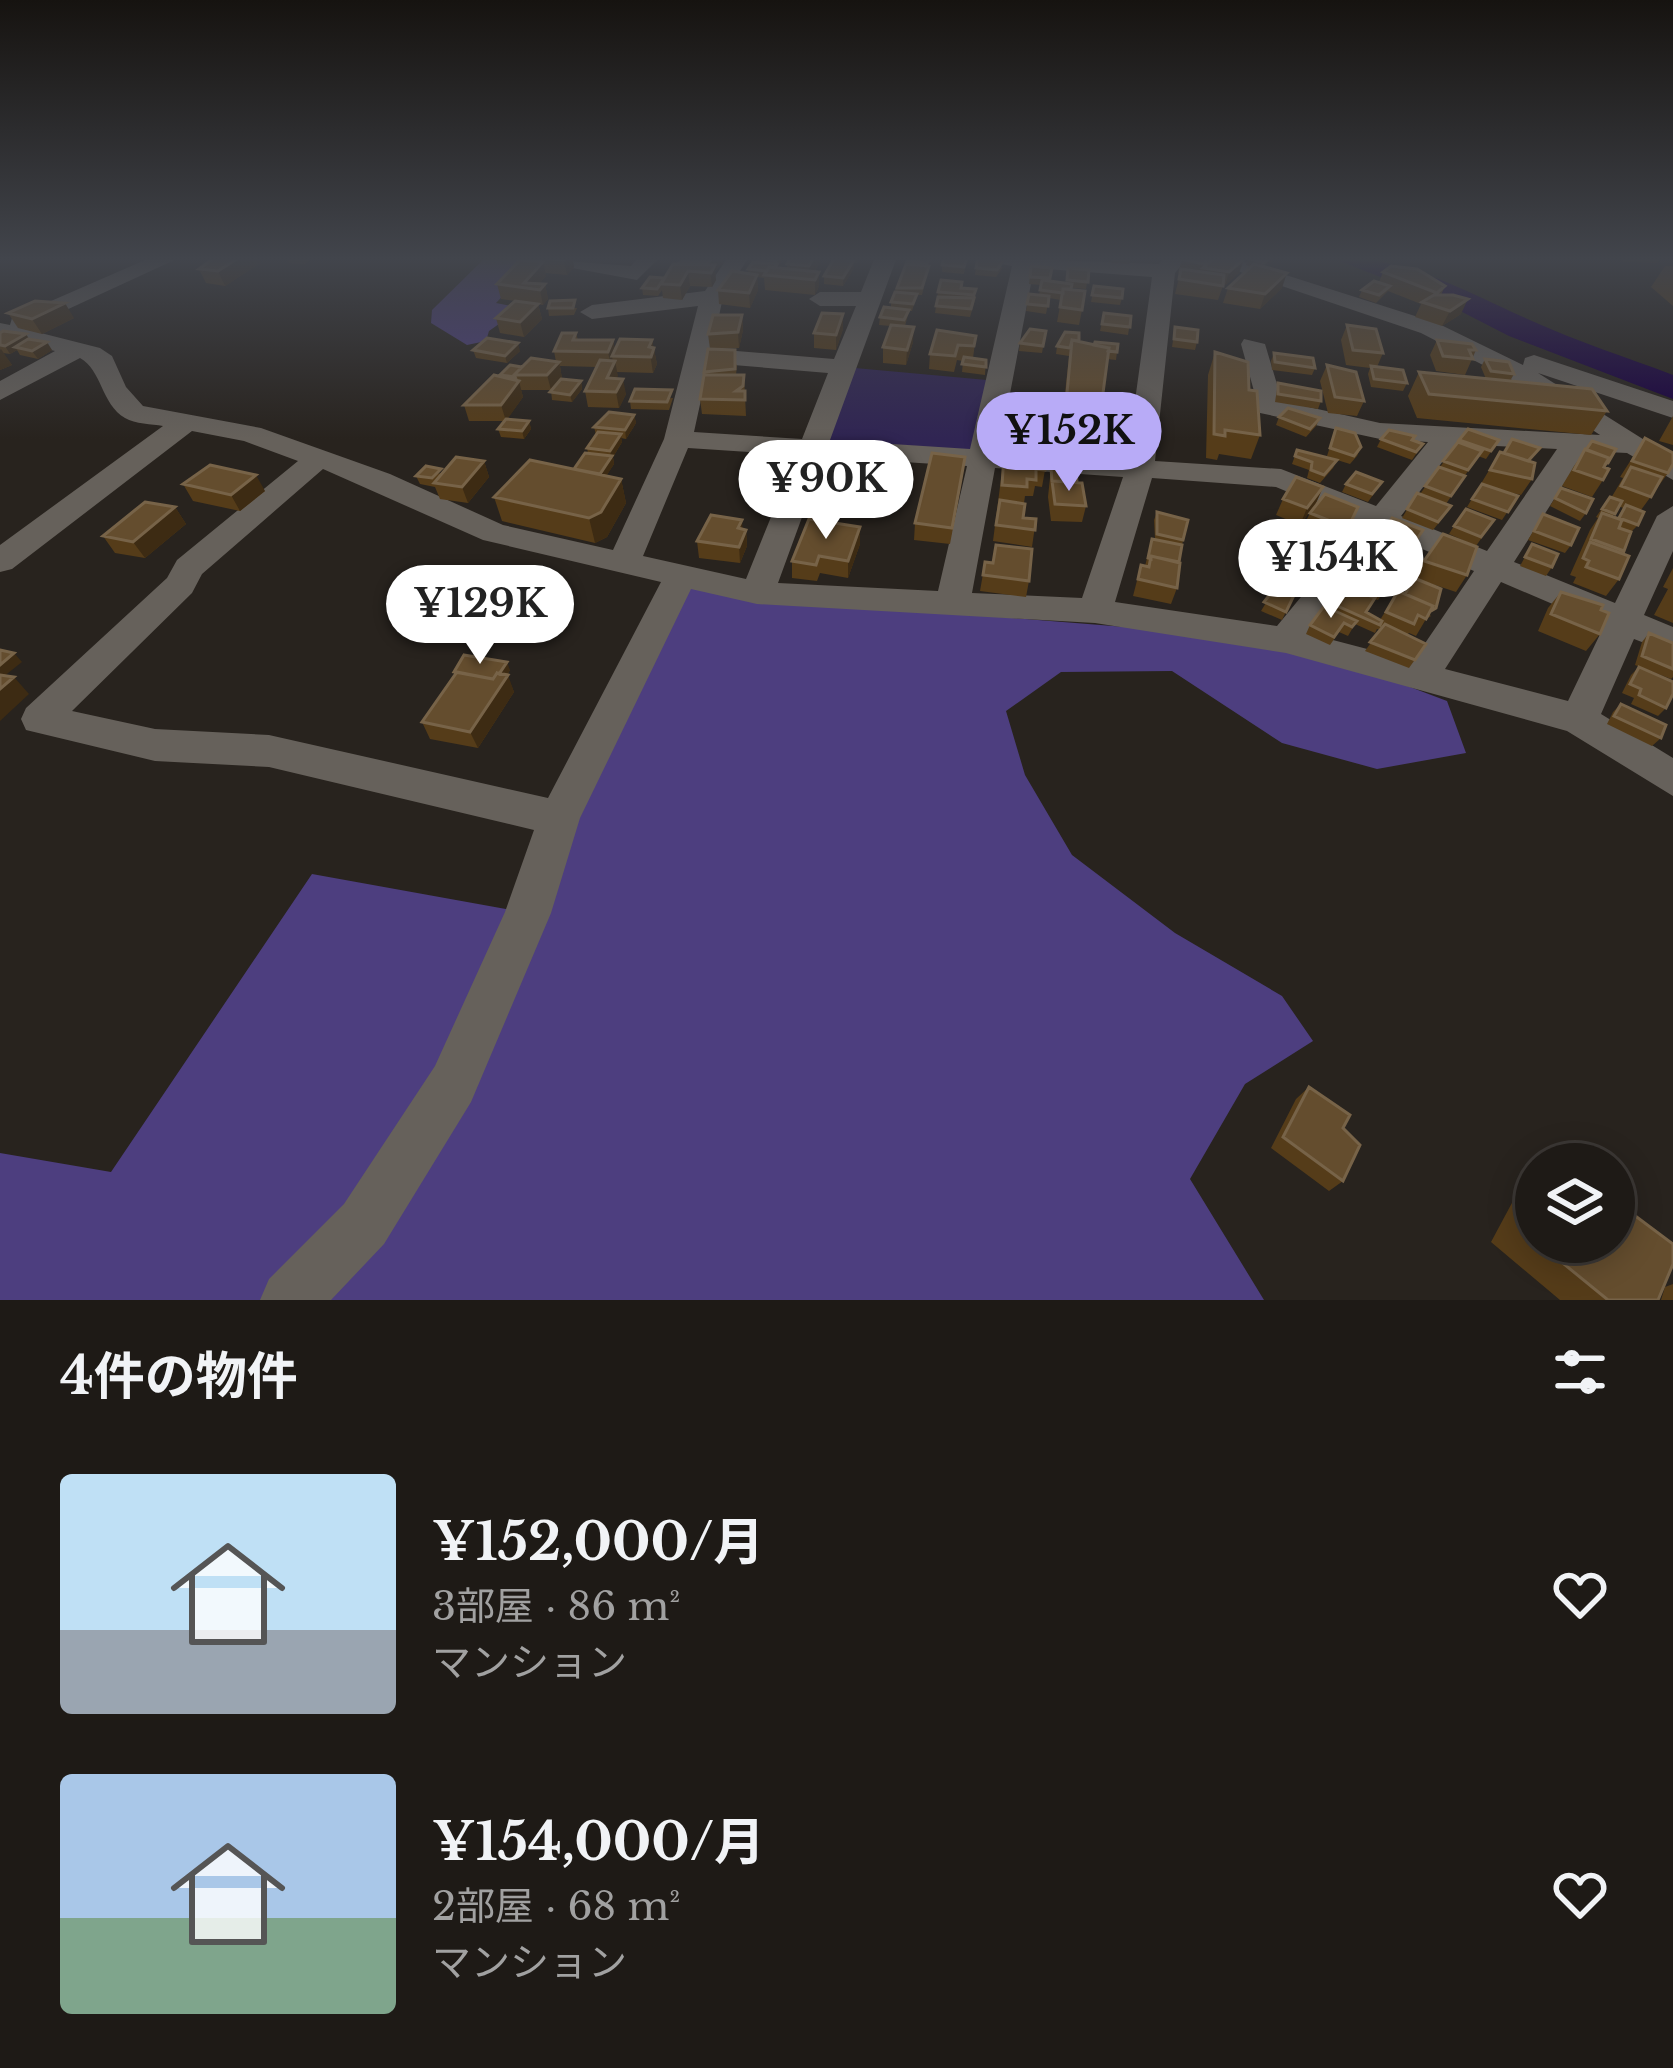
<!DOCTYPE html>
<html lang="ja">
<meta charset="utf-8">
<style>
body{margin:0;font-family:"Libre Baskerville","Noto Sans JP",serif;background:#2b2723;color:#f1f3f6;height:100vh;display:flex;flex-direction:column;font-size:45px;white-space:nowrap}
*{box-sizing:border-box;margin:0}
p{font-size:39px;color:#a1a1a1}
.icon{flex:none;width:66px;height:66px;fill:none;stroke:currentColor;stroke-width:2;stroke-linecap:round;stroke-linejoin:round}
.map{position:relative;height:1300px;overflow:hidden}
.sheet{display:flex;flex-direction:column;background:#1e1a16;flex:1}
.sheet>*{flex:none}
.buttons{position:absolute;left:1515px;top:1143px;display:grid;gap:24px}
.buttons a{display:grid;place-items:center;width:120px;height:120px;border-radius:50%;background:#1e1a16;box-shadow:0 6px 30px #0003,0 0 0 3px #3c3835;font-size:60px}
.price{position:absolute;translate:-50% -102px;padding:0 27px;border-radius:42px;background:#fff;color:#222;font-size:39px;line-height:78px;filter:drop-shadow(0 3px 6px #0008)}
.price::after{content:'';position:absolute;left:50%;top:72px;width:36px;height:27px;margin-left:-18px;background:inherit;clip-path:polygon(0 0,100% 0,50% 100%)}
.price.active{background:#b8abf7;color:#111}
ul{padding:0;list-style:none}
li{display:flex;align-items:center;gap:36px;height:300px;padding:0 60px}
li span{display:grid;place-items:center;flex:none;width:336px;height:240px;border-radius:12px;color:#555}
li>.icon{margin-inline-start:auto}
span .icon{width:144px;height:144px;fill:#fffc;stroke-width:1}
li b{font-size:51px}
h2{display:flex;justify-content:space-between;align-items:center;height:144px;padding:0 60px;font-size:51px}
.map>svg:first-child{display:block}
</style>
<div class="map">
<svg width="1673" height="1300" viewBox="0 0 1673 1300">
<rect width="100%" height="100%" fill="#28231e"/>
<path fill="#302553" d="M844,367l154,14 -17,76 -172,-8z"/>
<path fill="#4d3e7f" d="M486,257h71l-19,2 -42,44 26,5 -33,23 -3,10 -19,4 -36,-22 1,-13z
M680,578l308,38 298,24 161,61 19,52 -89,16 -95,-26 -110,-72 -111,1 -55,39 19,64 47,80 103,78 107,63 31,45 -68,43 -55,95 74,121h-1264v-147l111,19 201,-298 216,39z"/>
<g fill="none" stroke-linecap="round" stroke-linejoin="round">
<path fill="#19013f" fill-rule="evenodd" d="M1329,257c80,0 133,33 203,64 46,21 94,36 141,54v24l-164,-63 -74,-38z"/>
<path fill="#66615b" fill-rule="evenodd" d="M152,257h29l-156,72 75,19 12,8 14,31 17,19 118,22 129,46 113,51 110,25 51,-111 34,-133 -106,13 -12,-7 12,-7 113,-14 23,-34h21l-26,40 -11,52 122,10 22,-53h-36l-11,-7 11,-7h41l14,-35h22l-67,183 140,9 42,-183 -47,-9 194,7 6,-7h23l-13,16 -20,188 126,8 95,37 52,-64 -48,-3 -120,-26 -19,-69 3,-5 21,5 17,57 98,22 220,12 -61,-41 -118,-61 -225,-76h33l208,66 86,42 2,-7 9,-3 139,46v17l-135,-45 135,85v22l-46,-27 -42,-2 -71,111 101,41 42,-87 16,-10v45l-29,64 29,12v27l-39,-15 -33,75 72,44v38l-106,-65 -281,-78 -191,-30 -338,-19 -66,-15 -111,229 -29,95 -80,189 -87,142 -53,56h-71l9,-21 75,-75 91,-138 70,-154 29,-82 -265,-63 -114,-6 -129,-31 -5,-11 5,-11 141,-130 10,-18 121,-99 -54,-20 -52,-10 -180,138 -12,3v-27l163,-119c-11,-2 -28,-2 -38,-8 -24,-14 -23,-48 -45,-60l-80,42v-19l55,-30 -55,-14v-14l10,2 2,-7zM1034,268l118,9 -25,182 -128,-8zM709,363l119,10 -26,66 -108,-7zM1456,444l101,5 -70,102 -86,-35zM688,448l108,7 -50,124 -103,-23zM824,457l143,9 -29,125 -160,-8zM995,468l128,9 -41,121 -110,-5zM323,469l160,71 178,42 -113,216 -279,-63 -114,-6 -83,-18 120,-118 10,-19zM1152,478l124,9 86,36 -85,103 -162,-24zM1387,534l87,37 -61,90 -103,-27zM1501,582l103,44 -36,75 -123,-32z
M513,257l118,9 7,-9h22l-23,23z"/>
</g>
<path fill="#553c19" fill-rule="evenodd" d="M287,257h27l-9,7 -16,-1z
M525,257h47l2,10 -7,8 -22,-2 1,3 -7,8h6l3,15 -5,6 -5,-1 4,15 -18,18 -24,-4 -4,-15 42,-14 -37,-5 -4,-15 29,-23z
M689,257h33l1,5 -8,9 1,9 -4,7 -22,-1 -8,14 -19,-2 -1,-8 -4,6 -15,-1 -1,-7 22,-9 17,-14v-3z
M756,257h28l-7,11 10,1v-5l33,-2 -5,9 4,15 -4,9 -50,-5 -1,-12 -7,-1 1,13 -8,18 -31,-4 -1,-14 30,-16v-5l7,-7z
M835,257h25l-3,6h-3v5l-11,18 -19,-2v-8z
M908,257h23l-9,38h-5l-5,16h-3l-4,15 8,16 -7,23 -23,-2v-16l8,-21 -12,-1 1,-8 11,-9v-6z
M967,257l-3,17 -22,-2v-7z
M1112,257h19l-2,7 -18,-1z
M1183,257h29l-2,5 34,-3 -5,14 -16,13 -5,14 -43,-6 5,-20 -2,-1z
M1278,257l-13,10 17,21 -22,21 -37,-6 5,-15 23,-21 -5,-2 2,-7z
M1619,257h42l-3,6 -34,-1z
M260,263l-35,23 -19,-3 -7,-14z
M1031,266l21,2 -2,13 16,2 2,-15 21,2 -3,19 -14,-1 10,22 -3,15 -22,-3 4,-22 -12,-2 -3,16 -20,-3 3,-17 10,1 2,-10 -12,-1z
M1665,266h8v40l-22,-19z
M1003,267l-7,10 -21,-2 1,-7z
M1383,272l62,14 -4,9 20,19 -19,12 -27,-9 6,-13 -33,-13 -12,12 -17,-6 3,-7 17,-8z
M1094,286l28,12 -2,7 -29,-3z
M961,288l15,9 -6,20 -35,-4 3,-21z
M548,308h29l-3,7 -25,1z
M8,313l66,5 -32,16 -24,-6z
M1104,313l27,3 -3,19 -28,-4z
M742,315l1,15 -4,18 -29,1 -2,-15z
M1347,325l36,28 -6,14 30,16 -4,8 -32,-4 -3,-13 2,-6 -24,-3 -5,-25z
M1175,327l22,15 -2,8 -23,-3z
M843,329l-7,21 -22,-2v-15z
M1046,331l-4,22 -23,-2 1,-8z
M0,333l26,1 3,6 23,10 -14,9 -18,-4 -3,-5 -7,4 -7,-1 9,12 -12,5z
M576,333l2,7h35l2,10 37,-10 5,24 -4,9 -36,-1v6l9,16 -7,14 -31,-1 -3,-16 12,-24 -37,-1 2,13 19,2 1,8 -10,13 -20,-2 -1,-10h-30l2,7 -16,22 22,2 2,8 -7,10 -23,-2 -3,-8 6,-8h-35l-5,-16 36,-29 22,-9 34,-5 -2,-11z
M976,336l-3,22 13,2 -1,15 -23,-3 1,-11 -6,-1 -3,12 -25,-3 1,-15z
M1437,340l39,10 -11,25 -29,-4 -6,-16z
M1079,341l38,11 -1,8 -9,-1 -8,64 -6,24 -34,2 10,-93 -13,-2 1,-8z
M708,349l29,16 -1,10h8l2,41 -44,-2 -2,-15z
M473,350l47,1 -13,12 -31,-5z
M1215,352l34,38 11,45 -9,24 -32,-5 -2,6 -11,-2 2,-83z
M1274,353l41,15 -3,7 -40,-5 -1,-9z
M1485,359l29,15 -4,7 97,30 -16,24 -174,-17 -9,-22 11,-24 67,7 -5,-12z
M1327,365l37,36 -7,15 -29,-3 -8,-32z
M1278,383l43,18 -3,8 -43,-7z
M673,398l-4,12 -38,-1 -1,-8z
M634,415l2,8 -10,16 -5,-1 1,4 -9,15 1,7 -8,12 15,3 5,24 -19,34 -12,6 -93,-22 -8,-24 80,-28 14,-16 -1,-5 9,-13 -2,-8z
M1673,416v29l-14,-4z
M1279,417l41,1 -4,8 -10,11 -30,-12z
M1336,428l25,19 -4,9 -7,8 -13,-4 -4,8 -13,15 -13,-5 2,-8 -17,-6 5,-14 39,9 -9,-3z
M1468,429l31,11 -13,19 -8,-3 -32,48 -26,-10z
M1645,438l23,35 -27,37 -3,15 -8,8 -8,21 -3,25 -13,17 -33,-13 3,-6 -6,-2 20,-45 8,-12 -2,-1 14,-20 1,1 12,-20 -3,-1zM1619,506l4,2 -6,11 -5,-2z
M1381,439l31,1 11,4 -11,16 -35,-13z
M1592,441l24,8 -11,19 -2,12 -11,17 -30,-11 12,-20z
M1540,448l-10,13 2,18 -11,16 -21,-5 18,6 -16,24 -35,-13 33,-55 4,1z
M1004,456l41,14 -3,17 -7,-1 -2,10h-8l-1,7 -1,15 13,1 -4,28 -39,-6z
M484,461l5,16 -21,26 -28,-4 -5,-12 -15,-3 -4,-8 27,-3z
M849,465l11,17 -6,18 -41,-5v-16z
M1051,468l26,14 9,24 -4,16 -31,-1 -3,-24z
M963,474l-13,70 -36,-4 1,-17z
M1382,482l-14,20 -26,-10 4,-8z
M183,484l82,7 -25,20 -47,-10z
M1323,487l-7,16 -16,22 -24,-10 7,-16z
M1561,488l25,25 -6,8 -30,-15z
M1417,493l29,21 -13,16 -31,-12z
M175,507l11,17 -41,34 -30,-5 -12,-17z
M1358,507l-18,38 -38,-16 8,-16z
M1157,512l31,8 -6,25 -5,43 -6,16 -38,-8 8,-31 4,1 7,-27h3l-1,-19z
M1543,514l28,31 -6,8 -37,-13z
M1494,520l-18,26 -27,-12 5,-8z
M742,529l4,1 1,16 -7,17 -41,-5 -2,-17z
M1423,530l-25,40 -31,-13 9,-16z
M860,544l-12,34 -28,-5 -3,8 -25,-3v-17z
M1532,544l20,23 -6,9 -26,-10z
M1280,554l19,17 9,3 -10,21 -3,-2 -13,27 -21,-9 15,-25 -11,-3z
M1424,561l43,14 -11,17 -42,-14z
M985,562l8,1 36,18 -3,16 -46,-6z
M1673,568v55l-19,-8 14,-26 -5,-2z
M1349,577l42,4 -13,19 -4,-1 -7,13 13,8 18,-29 33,25 -5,3 -10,17 -7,-3 -2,2 19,9 -17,24 -44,-17 15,-21 -3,-1 -2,4 -20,-9 -7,12 -9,-4 -9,13 -24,-11 4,-9 20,-16z
M1561,592l40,18 -1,24 -14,17 -48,-20 10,-23z
M1649,633l24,10v34l-2,2 -36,-14 7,-23z
M1639,667l27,41 -8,8 -27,-12 3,-6 -12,-5 9,-18z
M510,670l-3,5 7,17 -36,56 -48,-9 -8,-17 33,-47 -1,-3z
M1621,704l40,34 -9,8 -45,-22 6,-12z
M1309,1087l34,41v53l-14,10 -58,-43 25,-49z
M1536,1169v73h78l44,58h-98l-69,-58 37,-69z
M1673,1284v16h-12l4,-13z"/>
<path fill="#3d2b13" d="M240,257h18l2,6 -35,23 -7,-15z
M567,257h5l2,10 -7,8 -3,-15z
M713,257h9l1,5 -8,9 1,9 -4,7 -3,-25z
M814,257h6v5l-11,19v-15z
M1271,257h7l-17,13 3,-7z
M1244,259l-5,14 -14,13 4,-14z
M854,260v8l-11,18v-8z
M543,262l3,14 -12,14 -10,-7z
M688,271l2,15 -8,14 -2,-15z
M819,272v14l-4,9v-15z
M1287,273l-5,15 -22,21 5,-15z
M757,275l1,15 -8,18 -1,-15z
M545,284l3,15 -5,6 -3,-15z
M1468,299l-7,15 -19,12 8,-15z
M65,303l9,15 -32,16 -10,-15z
M538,304l4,15 -18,18 -4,-15z
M843,314v15l-7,21v-15z
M742,315l1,15 -4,18 -1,-16z
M914,327l-1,15 -7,23 1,-15z
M26,334l5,8 -16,5 2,3 -7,4 -5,-8z
M613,340l3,15 -4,1 1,7 -2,4 -3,-15z
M652,340l5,24 -4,9 -4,-26z
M47,342l5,8 -14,9 -6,-8z
M518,343l2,8 -13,12 -2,-7z
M1,349l11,16 -12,5v-20z
M615,361l3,15 -8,18 -3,-16z
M559,362l3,16 -11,12 -4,-15z
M515,377l2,7 2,-3 4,16 -17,24 -5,-16 16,-21z
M623,379l3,15 -7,14 -3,-16z
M581,381l1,8 -10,13 -2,-7z
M634,415l2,8 -10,16 -1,-9z
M529,421l2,8 -7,10 -2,-8z
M621,434l1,8 -9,15 1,7 -13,20 -2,-8 12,-19 -1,-6z
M484,461l5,16 -21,26 -6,-16z
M860,466v16l-6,18v-16z
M256,475l9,16 -25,20 -9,-16z
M621,479l5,24 -19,34 -12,6 -6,-25z
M1323,487l-7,16 -16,22 7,-17z
M175,507l11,17 -41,34 -12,-16z
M742,520l1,16 3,-6 1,16 -7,17 -2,-35z
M860,527v17l-12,34v-17z
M14,653l8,9 -19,15 -3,-3v-9z
M507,662l3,8 -12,18 -3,-8z
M508,675l6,17 -36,56 -8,-16z
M14,677l15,17 -29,27v-32z"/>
<path fill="#644d2e" stroke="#776348" stroke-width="3" d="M215,257h25l-22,14 -19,-2z
M527,257h40l-3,3z
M689,257h24l-4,5h-28z
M756,257h23l-3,4z
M791,257h23l-5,9 -22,-2z
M835,257h14l-1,3h6l-11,18 -19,-2z
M908,257h22l-3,6 -20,-2z
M944,257h23l-3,10 -22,-2z
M978,257h2l24,3 -7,10 -21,-2z
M1183,257h25l-4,7 -23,-5z
M1215,257h23l6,2 -15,13 -26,-4z
M1271,257l-7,6 -16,-5 1,-1z
M520,260l23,2 -19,21 21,1 -5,6 -43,-6z
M753,262l24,2 -2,4 -6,-1 -2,4 -19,-2z
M673,264l42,1 -4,8 -23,-2 -8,14 -19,-1z
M906,264l23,2 -7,22h-25z
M1254,264l33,9 -22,21 -37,-6z
M1031,266l21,2 -2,10 -20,-1z
M1391,266l26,3 28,17 -8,7 -54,-21z
M769,267l50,5 -4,8 -51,-5z
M1068,268l21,2 -1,12 -21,-2z
M1181,269l43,6 -1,11 -44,-7z
M732,271l25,4 -8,18 -31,-3z
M650,277l14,1 -7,11 -15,-1z
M941,280l21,2 -1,6 15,1 -2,6 -36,-3z
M1042,280l30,4 -1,5h-8v4l-23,-3z
M1374,281l16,5 -11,9 -17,-5z
M1094,286l29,3 -1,9 -30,-3z
M1063,289l22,2 -3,19 -22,-3z
M895,292l22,2 -4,10 -22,-2z
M1029,294l20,2 -1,10 -21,-2z
M1434,295h19l15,4 -18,12 -28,-9z
M938,297l36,1 -3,11 -35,-3z
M575,300l-2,8h-25l2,-7z
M35,301l30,2 -33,16 -24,-6z
M515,301l23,3 -18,18 -24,-4z
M884,307l25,3 -5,10 -24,-3z
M822,313l21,1 -7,21 -22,-2z
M1104,313l27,3 -1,11 -28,-3z
M713,315h29l-4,17 -30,2z
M891,325l23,2 -7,23 -24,-3z
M1347,325l29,4 7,24 -30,-3z
M1175,327l23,3 -1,12 -23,-3z
M1030,329l16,2 -3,15 -23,-3z
M937,330l39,6 -2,10 -16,-1 -3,11 -25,-2z
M3,331l23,3 -21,12 -5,-1v-12z
M1065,332l14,1v8l-7,-1 -2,8 -13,-2z
M562,333h14l-3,7h40l-5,12 -54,-1z
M487,338l31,5 -13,13 -32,-6z
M28,339l19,3 -15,9 -17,-4z
M620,339l32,1 -3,7 5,1 -3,9 -39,-1z
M1072,340l37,8 -10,75 -35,2z
M1437,340l35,4 4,6h-7l4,9 -30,-3z
M1095,342l23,2 -1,8 -9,-1 1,-3 -15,-3z
M708,349l27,1v19l-31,3z
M1215,352l33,10 1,28 8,1 3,44 -35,-5v6l-11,-2z
M1274,353l39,5 2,10 -40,-6z
M964,357l22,3v7l-24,-3z
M531,358l28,4 -12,13h-33z
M1485,359l24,3 5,12 -23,-3z
M600,360l15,1 -8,17 16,1 -7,13 -31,-1z
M510,365l12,2 -8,8 1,2 -15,-2z
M1327,365l29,7 8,29 -29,-4z
M1371,366l32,4 4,13 -33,-4z
M1419,372l173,17 15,22 -178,-17z
M494,375l25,6 -18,24h-37z
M704,375h40l-1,11 -7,5h9v9l-45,-1z
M561,379l20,2 -11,14 -20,-3z
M1278,383l43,8v10l-43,-7z
M635,389l37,1 -5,12 -37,-1z
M1288,408l32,10 -10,11 -31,-12z
M609,412l25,3 -9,15 -31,-3z
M506,419l23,2 -7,10 -24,-2z
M1336,428l19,5 6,14 -7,9 -24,-8z
M1468,429l31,11 -8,11 -32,-11z
M1389,430l26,6 -3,4 11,4 -7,8 -35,-13z
M598,432l23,2 -11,17 -23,-3z
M1645,438l28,15v11l-5,9 -36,-12z
M1512,439l28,9 -12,13 -24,-8z
M1592,441l24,8 -8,14h-2l3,-5 -23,-8z
M1458,442l24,9 -14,19 -25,-9z
M1585,449l24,9 -5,9 5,2 -6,11 -29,-10z
M1297,450l40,10 -13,15 -13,-5 1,-8 -17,-6z
M1500,452l35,11 -3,16 -42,-9z
M585,453l27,3 -12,18 -26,-5z
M932,453l33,4 -13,71 -37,-5z
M822,455l27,3 -2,6 13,2 -6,18 -41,-5z
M1004,456l42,4 -1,10 -9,-1v11l-9,-1v8l-25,-2z
M456,457l28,4 -22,26 -28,-4z
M530,460l91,19 -20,33 -12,6 -95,-21z
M210,465l46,10 -25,20 -48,-11z
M426,466l15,3 -9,9 -16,-2z
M1439,467l26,9 -14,20 -26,-10z
M1631,467l31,10 -11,20 -30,-11z
M1051,468l25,2 1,12 -25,-1z
M1356,472l26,10 -10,12 -26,-10z
M1296,477l27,10 -16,21 -24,-9z
M1052,481l30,2 4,23 -31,-2z
M1482,484l36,12 -10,16 -36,-13z
M1561,488l32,11 -7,14 -31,-15z
M1417,493l34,13 -13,16 -31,-13z
M1325,494l33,13 -10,21 -38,-15z
M1610,497l12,4 -7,13 -13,-5z
M1000,500l25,4 -2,14 13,1 -1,11 -39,-5z
M145,502l30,5 -42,35 -30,-6z
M1626,505l18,7 -6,13 -19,-7z
M1466,509l28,11 -13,17 -27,-11z
M1157,512l31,8 -5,20 -26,-6z
M1602,513l20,7 -3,8 12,4 -7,19 -33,-12z
M1543,514l36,14 -8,17 -37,-14z
M711,515l31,5 -4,8 8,2 -7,17 -42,-6z
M1392,518l31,12 -16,24 -31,-13z
M809,519l51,8 -12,34 -29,-5 -3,9 -24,-4z
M1443,534l34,13 -10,28 -43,-14z
M1152,539l30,6 -3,17 -28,-6v3l-3,-1z
M1590,542l39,14 -10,23 -33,-12 3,-6 -6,-3z
M1532,544l26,10 -6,13 -27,-10z
M996,545l36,4 -3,32 -46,-6 2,-13 8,1z
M1280,554l23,8 -4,9 9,3 -5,13 -34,-13z
M1151,556l29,7 -3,25 -39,-9 3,-14 8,2z
M1361,560l35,12 -13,20 -34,-15z
M1414,578l27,11 -5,19 -5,3 2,-5 -28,-12z
M1278,584l18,7 -10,21 -22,-10z
M1345,585l30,13 -9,14 16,9 -2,4 -47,-21z
M1398,591l35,15 -7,13 -8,-4 -4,9 -28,-12z
M1561,592l42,13 -2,5 8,3 -9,21 -49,-20z
M1324,606l33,15 -5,6 -8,-4 -10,14 -24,-12z
M1385,624l41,20 -11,16 -45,-18z
M1649,633l24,10v26l-31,-13z
M0,650l14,3 -14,12z
M464,655l43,7 -8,12 -2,-1 -4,6 -39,-7z
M1639,667l34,15v12l-7,14 -27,-13 2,-6 -11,-5z
M457,672l36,7 4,-6 11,2 -38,57 -48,-10z
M0,675l14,2 -14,12z
M1621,704l45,21 -5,13 -47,-22z
M1309,1087l41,28 -7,13 17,17 -17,36 -60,-44z
M1557,1157l10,7h-13z
M1536,1199v42l-15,-13z
M1614,1200l59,44v20l-15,36h-50l-71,-58h77z"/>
<linearGradient id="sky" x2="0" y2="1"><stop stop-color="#161310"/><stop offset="0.59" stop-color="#42454c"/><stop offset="1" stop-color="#42454c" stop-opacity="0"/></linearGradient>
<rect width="1673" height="439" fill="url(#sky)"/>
</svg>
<div class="buttons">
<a><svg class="icon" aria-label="layers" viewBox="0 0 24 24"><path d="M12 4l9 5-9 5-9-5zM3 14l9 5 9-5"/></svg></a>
</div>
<b class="price active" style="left:1069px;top:494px">¥152K</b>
<b class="price" style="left:826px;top:542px">¥90K</b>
<b class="price" style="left:1331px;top:621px">¥154K</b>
<b class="price" style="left:480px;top:667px">¥129K</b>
</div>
<section class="sheet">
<h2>4件の物件<svg class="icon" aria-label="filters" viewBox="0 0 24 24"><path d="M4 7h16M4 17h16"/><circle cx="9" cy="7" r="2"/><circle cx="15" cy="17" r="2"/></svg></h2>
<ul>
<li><span style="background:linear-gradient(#bfe0f5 65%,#9aa5b1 0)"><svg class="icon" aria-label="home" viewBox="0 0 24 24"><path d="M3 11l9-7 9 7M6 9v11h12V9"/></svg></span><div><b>¥152,000/月</b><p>3部屋 · 86 m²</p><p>マンション</p></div><svg class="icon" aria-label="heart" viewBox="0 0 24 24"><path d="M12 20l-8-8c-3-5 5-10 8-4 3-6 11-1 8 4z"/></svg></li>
<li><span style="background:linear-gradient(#a9c7e8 60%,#7fa58c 0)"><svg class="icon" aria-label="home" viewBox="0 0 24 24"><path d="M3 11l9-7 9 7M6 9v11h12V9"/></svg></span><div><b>¥154,000/月</b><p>2部屋 · 68 m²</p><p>マンション</p></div><svg class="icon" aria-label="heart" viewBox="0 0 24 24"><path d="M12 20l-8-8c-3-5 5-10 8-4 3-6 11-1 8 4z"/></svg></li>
</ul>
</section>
